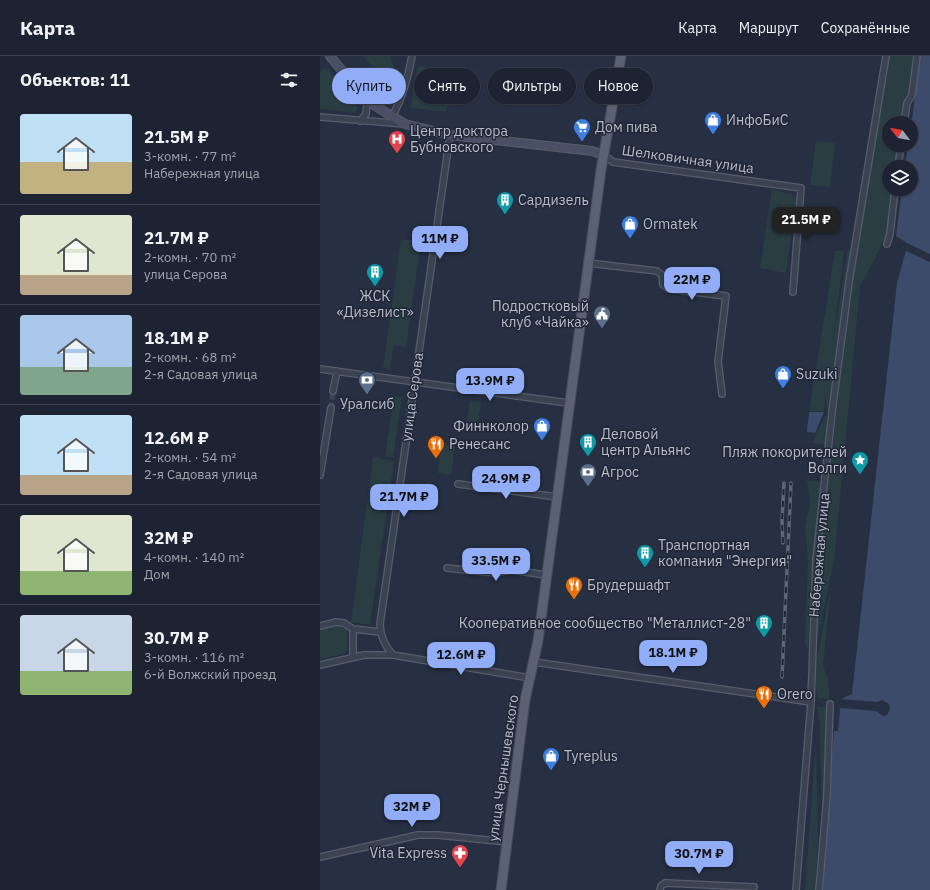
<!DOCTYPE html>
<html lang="ru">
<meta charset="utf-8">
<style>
body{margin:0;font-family:"IBM Plex Sans",sans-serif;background:#252b3a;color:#f1f3f6;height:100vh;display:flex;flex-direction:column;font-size:15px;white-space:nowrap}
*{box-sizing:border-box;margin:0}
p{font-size:13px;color:#a0a4ac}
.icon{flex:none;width:22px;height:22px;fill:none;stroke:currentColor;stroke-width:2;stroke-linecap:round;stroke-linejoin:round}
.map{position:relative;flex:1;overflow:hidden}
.drawer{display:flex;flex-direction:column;background:#1d2332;width:320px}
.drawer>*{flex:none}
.guide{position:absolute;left:12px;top:12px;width:380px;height:36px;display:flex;gap:8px}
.needle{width:26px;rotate:301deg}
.controls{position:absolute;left:562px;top:60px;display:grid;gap:8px}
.controls a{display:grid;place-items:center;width:36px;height:36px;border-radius:50%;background:#1d2332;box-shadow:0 1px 3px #0004,0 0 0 1px #3b404d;font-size:20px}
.price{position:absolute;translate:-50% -34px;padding:0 9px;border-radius:8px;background:#91adf8;color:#111;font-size:13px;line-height:26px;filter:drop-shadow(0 1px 2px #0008)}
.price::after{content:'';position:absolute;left:50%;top:24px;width:12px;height:9px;margin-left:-6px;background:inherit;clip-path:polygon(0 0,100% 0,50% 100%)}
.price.selected{background:#222;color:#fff}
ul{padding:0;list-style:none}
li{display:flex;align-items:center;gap:12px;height:100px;padding:0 20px}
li+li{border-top:1px solid #3b404d}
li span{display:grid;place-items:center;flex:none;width:112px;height:80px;border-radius:4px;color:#555}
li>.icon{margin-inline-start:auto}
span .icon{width:48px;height:48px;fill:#fffc;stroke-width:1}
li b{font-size:17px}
h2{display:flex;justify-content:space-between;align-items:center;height:48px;padding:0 20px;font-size:17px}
.chip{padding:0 14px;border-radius:18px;background:#1d2332;box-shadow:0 1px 3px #0004,0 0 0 1px #3b404d;font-size:14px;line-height:36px}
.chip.selected{background:#91adf8;color:#111}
header{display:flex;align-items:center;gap:24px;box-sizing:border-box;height:56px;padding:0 20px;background:#1d2332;border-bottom:1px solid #3b404d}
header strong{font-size:19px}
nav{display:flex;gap:22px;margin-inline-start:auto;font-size:14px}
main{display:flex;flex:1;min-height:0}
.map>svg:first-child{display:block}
</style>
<header>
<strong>Карта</strong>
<nav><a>Карта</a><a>Маршрут</a><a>Сохранённые</a></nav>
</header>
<main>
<section class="drawer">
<h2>Объектов: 11<svg class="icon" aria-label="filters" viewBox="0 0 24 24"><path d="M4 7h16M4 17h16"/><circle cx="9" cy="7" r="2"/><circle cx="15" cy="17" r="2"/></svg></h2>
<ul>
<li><span style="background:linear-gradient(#bfe0f5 60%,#c2b280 0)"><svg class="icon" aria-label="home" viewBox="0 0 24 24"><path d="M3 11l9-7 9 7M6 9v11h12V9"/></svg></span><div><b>21.5M ₽</b><p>3-комн. · 77 m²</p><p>Набережная улица</p></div></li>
<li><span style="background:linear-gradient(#dfe7d0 75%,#b9a48a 0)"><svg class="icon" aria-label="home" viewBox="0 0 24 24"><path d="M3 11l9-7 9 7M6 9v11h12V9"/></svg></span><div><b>21.7M ₽</b><p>2-комн. · 70 m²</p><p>улица Серова</p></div></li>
<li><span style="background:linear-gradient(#a9c7e8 65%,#7fa58c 0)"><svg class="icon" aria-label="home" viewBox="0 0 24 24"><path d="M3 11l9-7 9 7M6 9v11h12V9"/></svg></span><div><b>18.1M ₽</b><p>2-комн. · 68 m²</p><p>2-я Садовая улица</p></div></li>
<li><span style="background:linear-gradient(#bfe0f5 75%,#b9a48a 0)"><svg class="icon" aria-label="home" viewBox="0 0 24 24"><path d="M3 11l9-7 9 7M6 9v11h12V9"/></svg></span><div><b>12.6M ₽</b><p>2-комн. · 54 m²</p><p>2-я Садовая улица</p></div></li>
<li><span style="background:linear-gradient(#dfe7d0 70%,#8fb573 0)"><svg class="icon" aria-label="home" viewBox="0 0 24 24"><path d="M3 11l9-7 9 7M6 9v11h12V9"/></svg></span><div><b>32M ₽</b><p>4-комн. · 140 m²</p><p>Дом</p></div></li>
<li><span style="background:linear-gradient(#c9d6e8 70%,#8fb573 0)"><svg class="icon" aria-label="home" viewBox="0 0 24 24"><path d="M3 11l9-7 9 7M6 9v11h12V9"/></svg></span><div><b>30.7M ₽</b><p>3-комн. · 116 m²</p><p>6-й Волжский проезд</p></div></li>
</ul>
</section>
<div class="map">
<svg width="610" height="834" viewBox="0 0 610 834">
<rect width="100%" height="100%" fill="#272f42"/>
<path fill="#293d43" d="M43,0h27l7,19 -13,4z
M568,0h26l-4,38 -6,8 -3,21h-12v22h9l-3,22h-6v22h3l-6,48 -26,50 -26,274 -21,97 6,-88 32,-287z
M97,10l36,6 -7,40 -35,-4z
M5,12l3,1 30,39 -3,5 -35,-4v-37l2,-3z
M496,85l19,2 -5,44 -20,-2z
M452,133l19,5 5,5 -10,74 -26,-5z
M81,183l20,3 -15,105 -12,-2 -4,24 -7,-1z
M528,193l3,1 -23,158h-2v-16l-2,19h-15l26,-160h9l-11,91z
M74,340l8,1 -9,61 -8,-1z
M150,345l11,1 -3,21 -11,-1z
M505,360l3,1 -2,28 -14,-2z
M121,388l14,2 -4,29 -13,-2z
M53,401l21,4 -24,164 -19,-3z
M487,424l15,2 -9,75 -5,93 -3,-7 3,-83 -3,-33 5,-23z
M511,531l-8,78c5,10 7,23 6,34l-11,-1 -4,-24z
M17,569l10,2v23l-2,3 -25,7v-30z
M497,650l11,2 1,21 -7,90 -2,-91z
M496,685l2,97 -3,52h-10z"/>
<path fill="#3d4b6b" d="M600,0h10v834h-108l12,-159h4l3,-32 11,-5 45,-411 9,-32 1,-8 -11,-7 6,-47h9v-22h-6l3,-22h3v-18z
M489,356h15l-9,21 -8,-1z"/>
<path fill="#272f42" d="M587,187l23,11v8l-24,-11z
M521,643l36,3 5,-2 7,4 1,5 -3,6 -4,1 -7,-5 -36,-3z"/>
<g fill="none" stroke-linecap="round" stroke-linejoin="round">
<path stroke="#3d4457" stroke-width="5.5" stroke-dasharray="5.5 3" stroke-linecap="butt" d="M11,352l2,-17"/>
<g stroke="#565d6c" stroke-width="8">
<path id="street" d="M0,61l85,7
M72,61c11,-20 16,-39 20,-61
M40,65l6,-7 1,-13
M584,67l3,-20 5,-8 5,-39
M284,99l9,7 188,26 -8,104
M578,111l3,-22
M567,188l3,-10 5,-45
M268,207l69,8 5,4 1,10 6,4 57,7 -8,66 4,32
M0,313l248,34
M13,335l4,-20
M0,419l11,-67
M138,428l99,13
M127,512l48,5 16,-3 35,5
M0,570l16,-4 8,1 9,6 27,3
M33,573v28
M73,599c-8,-9 -13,-19 -13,-31l70,-489
M214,606l277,40
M0,609l44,-10h29l137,23
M0,801l98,-22h20l69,7
M340,834l1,-4 4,-3 89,4
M476,834l15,-188 5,-142 17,-156 16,-122 37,-226
M499,834l8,-95 3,-91"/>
</g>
<g stroke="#565d6c" stroke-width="10">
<path id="secondary" d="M10,0l37,45 38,23 45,11 142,16 12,4"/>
</g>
<g stroke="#454b5b" stroke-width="11">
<path id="primary" d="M181,834l24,-190 13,-59 63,-471 20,-114"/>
</g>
<use href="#street" stroke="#3b4252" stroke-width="5.5"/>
<use href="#secondary" stroke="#495065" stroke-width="8"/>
<use href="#primary" stroke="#596172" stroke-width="9"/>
<g stroke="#5d6579" stroke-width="3.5">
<path id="rail" d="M463,487l-1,-22 2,-38
M462,621l9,-194"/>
</g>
<use href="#rail" stroke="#202737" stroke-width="2" stroke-dasharray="6" stroke-linecap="butt"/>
</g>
<defs>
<g id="shop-pin" transform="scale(0.9)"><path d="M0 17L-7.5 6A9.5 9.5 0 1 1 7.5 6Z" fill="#3f7fe0" stroke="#202737"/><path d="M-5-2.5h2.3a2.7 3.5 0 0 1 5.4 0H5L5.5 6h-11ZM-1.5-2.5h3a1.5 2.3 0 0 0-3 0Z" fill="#fff"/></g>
<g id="supermarket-pin" transform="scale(0.9)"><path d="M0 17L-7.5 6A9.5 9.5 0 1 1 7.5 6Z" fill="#3f7fe0" stroke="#202737"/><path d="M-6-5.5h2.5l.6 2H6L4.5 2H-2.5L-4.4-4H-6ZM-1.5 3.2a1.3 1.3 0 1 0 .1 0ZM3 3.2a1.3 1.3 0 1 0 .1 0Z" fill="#fff"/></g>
<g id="hospital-pin" transform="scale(0.9)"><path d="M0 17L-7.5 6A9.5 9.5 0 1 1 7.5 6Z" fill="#e0444e" stroke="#202737"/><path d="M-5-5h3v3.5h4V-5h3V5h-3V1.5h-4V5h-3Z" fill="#fff"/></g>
<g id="building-pin" transform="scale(0.9)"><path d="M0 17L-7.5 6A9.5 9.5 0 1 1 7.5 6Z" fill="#0f9aa8" stroke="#202737"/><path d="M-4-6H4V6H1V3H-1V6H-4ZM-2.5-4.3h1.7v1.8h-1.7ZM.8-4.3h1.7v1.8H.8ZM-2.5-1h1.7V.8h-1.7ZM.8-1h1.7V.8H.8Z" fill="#fff"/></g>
<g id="civic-pin" transform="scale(0.9)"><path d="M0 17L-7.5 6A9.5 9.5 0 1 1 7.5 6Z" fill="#5c6f8a" stroke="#202737"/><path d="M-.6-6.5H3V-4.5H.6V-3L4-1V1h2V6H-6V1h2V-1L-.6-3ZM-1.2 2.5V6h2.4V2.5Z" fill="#fff"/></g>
<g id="bank-pin" transform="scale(0.9)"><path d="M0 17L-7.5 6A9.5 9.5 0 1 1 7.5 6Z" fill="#5c6f8a" stroke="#202737"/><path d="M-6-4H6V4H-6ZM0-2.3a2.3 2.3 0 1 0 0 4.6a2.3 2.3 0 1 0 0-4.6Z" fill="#fff"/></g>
<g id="restaurant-pin" transform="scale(0.9)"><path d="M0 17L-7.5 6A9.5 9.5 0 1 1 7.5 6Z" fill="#e8710a" stroke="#202737"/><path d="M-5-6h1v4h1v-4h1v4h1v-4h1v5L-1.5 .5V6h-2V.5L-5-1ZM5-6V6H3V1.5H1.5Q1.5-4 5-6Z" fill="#fff"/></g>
<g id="sight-pin" transform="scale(0.9)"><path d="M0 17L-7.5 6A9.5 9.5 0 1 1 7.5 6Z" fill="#0f9aa8" stroke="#202737"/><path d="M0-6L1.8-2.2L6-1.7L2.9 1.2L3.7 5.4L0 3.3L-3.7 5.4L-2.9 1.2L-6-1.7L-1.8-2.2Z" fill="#fff"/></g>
<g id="pharmacy-pin" transform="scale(0.9)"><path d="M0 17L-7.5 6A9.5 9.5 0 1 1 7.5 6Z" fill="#e0444e" stroke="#202737"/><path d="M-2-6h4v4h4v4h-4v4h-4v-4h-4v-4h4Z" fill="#fff"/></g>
</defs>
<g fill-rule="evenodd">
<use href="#shop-pin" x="393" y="64"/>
<use href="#supermarket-pin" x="262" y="71"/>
<use href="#hospital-pin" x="77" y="83"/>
<use href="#building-pin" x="185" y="144"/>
<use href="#shop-pin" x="310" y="168"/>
<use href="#building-pin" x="55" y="216"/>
<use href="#civic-pin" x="282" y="258"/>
<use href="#shop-pin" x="463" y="318"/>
<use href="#bank-pin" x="47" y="324"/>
<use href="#shop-pin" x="222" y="370"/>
<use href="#building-pin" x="268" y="386"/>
<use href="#restaurant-pin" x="116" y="388"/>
<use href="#sight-pin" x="540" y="404"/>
<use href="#bank-pin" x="268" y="416"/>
<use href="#building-pin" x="325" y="497"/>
<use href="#restaurant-pin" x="254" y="529"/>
<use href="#building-pin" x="444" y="567"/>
<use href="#restaurant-pin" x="444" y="638"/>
<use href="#shop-pin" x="231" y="700"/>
<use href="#pharmacy-pin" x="140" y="797"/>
</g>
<g text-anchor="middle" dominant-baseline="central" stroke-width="3" stroke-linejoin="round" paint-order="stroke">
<g font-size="14" fill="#b8bdcc" stroke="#202737" text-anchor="start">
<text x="406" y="64">ИнфоБиС</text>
<text x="275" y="71">Дом пива</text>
<text x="90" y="75">Центр доктора<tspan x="90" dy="16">Бубновского</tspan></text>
<text x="198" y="144">Сардизель</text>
<text x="323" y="168">Ormatek</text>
<text x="55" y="240" text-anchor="middle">ЖСК<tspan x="55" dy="16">«Дизелист»</tspan></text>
<text x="269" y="250" text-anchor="end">Подростковый<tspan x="269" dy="16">клуб «Чайка»</tspan></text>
<text x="476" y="318">Suzuki</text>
<text x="47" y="348" text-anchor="middle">Уралсиб</text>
<text x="209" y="370" text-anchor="end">Финнколор</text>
<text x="281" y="378">Деловой<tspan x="281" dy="16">центр Альянс</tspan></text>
<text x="129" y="388">Ренесанс</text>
<text x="527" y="396" text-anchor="end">Пляж покорителей<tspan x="527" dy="16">Волги</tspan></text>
<text x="281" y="416">Агрос</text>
<text x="338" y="489">Транспортная<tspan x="338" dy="16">компания "Энергия"</tspan></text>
<text x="267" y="529">Брудершафт</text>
<text x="431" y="567" text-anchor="end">Кооперативное сообщество "Металлист-28"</text>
<text x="457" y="638">Orero</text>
<text x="244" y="700">Tyreplus</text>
<text x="127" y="797" text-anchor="end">Vita Express</text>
</g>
<g font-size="14" fill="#b8bdcc" stroke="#202737">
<text transform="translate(368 103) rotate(8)">Шелковичная улица</text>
<text transform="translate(92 341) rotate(-82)">улица Серова</text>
<text transform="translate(499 499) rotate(-85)">Набережная улица</text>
<text transform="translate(183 712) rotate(-82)">улица Чернышевского</text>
</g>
</g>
</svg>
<div class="controls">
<a><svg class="needle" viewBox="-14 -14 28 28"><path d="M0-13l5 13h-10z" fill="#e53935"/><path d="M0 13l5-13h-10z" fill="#a0a4ac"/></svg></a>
<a><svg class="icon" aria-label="layers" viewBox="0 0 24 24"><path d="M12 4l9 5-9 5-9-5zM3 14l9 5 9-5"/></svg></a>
</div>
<b class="price selected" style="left:486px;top:185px">21.5M ₽</b>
<b class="price" style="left:120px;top:204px">11M ₽</b>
<b class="price" style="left:372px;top:245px">22M ₽</b>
<b class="price" style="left:170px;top:346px">13.9M ₽</b>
<b class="price" style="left:186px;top:444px">24.9M ₽</b>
<b class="price" style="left:84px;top:462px">21.7M ₽</b>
<b class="price" style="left:176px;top:526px">33.5M ₽</b>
<b class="price" style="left:353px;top:618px">18.1M ₽</b>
<b class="price" style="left:141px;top:620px">12.6M ₽</b>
<b class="price" style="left:92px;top:772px">32M ₽</b>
<b class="price" style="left:379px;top:819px">30.7M ₽</b>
<div class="guide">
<a class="chip selected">Купить</a>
<a class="chip">Снять</a>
<a class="chip">Фильтры</a>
<a class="chip">Новое</a>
</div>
</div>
</main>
